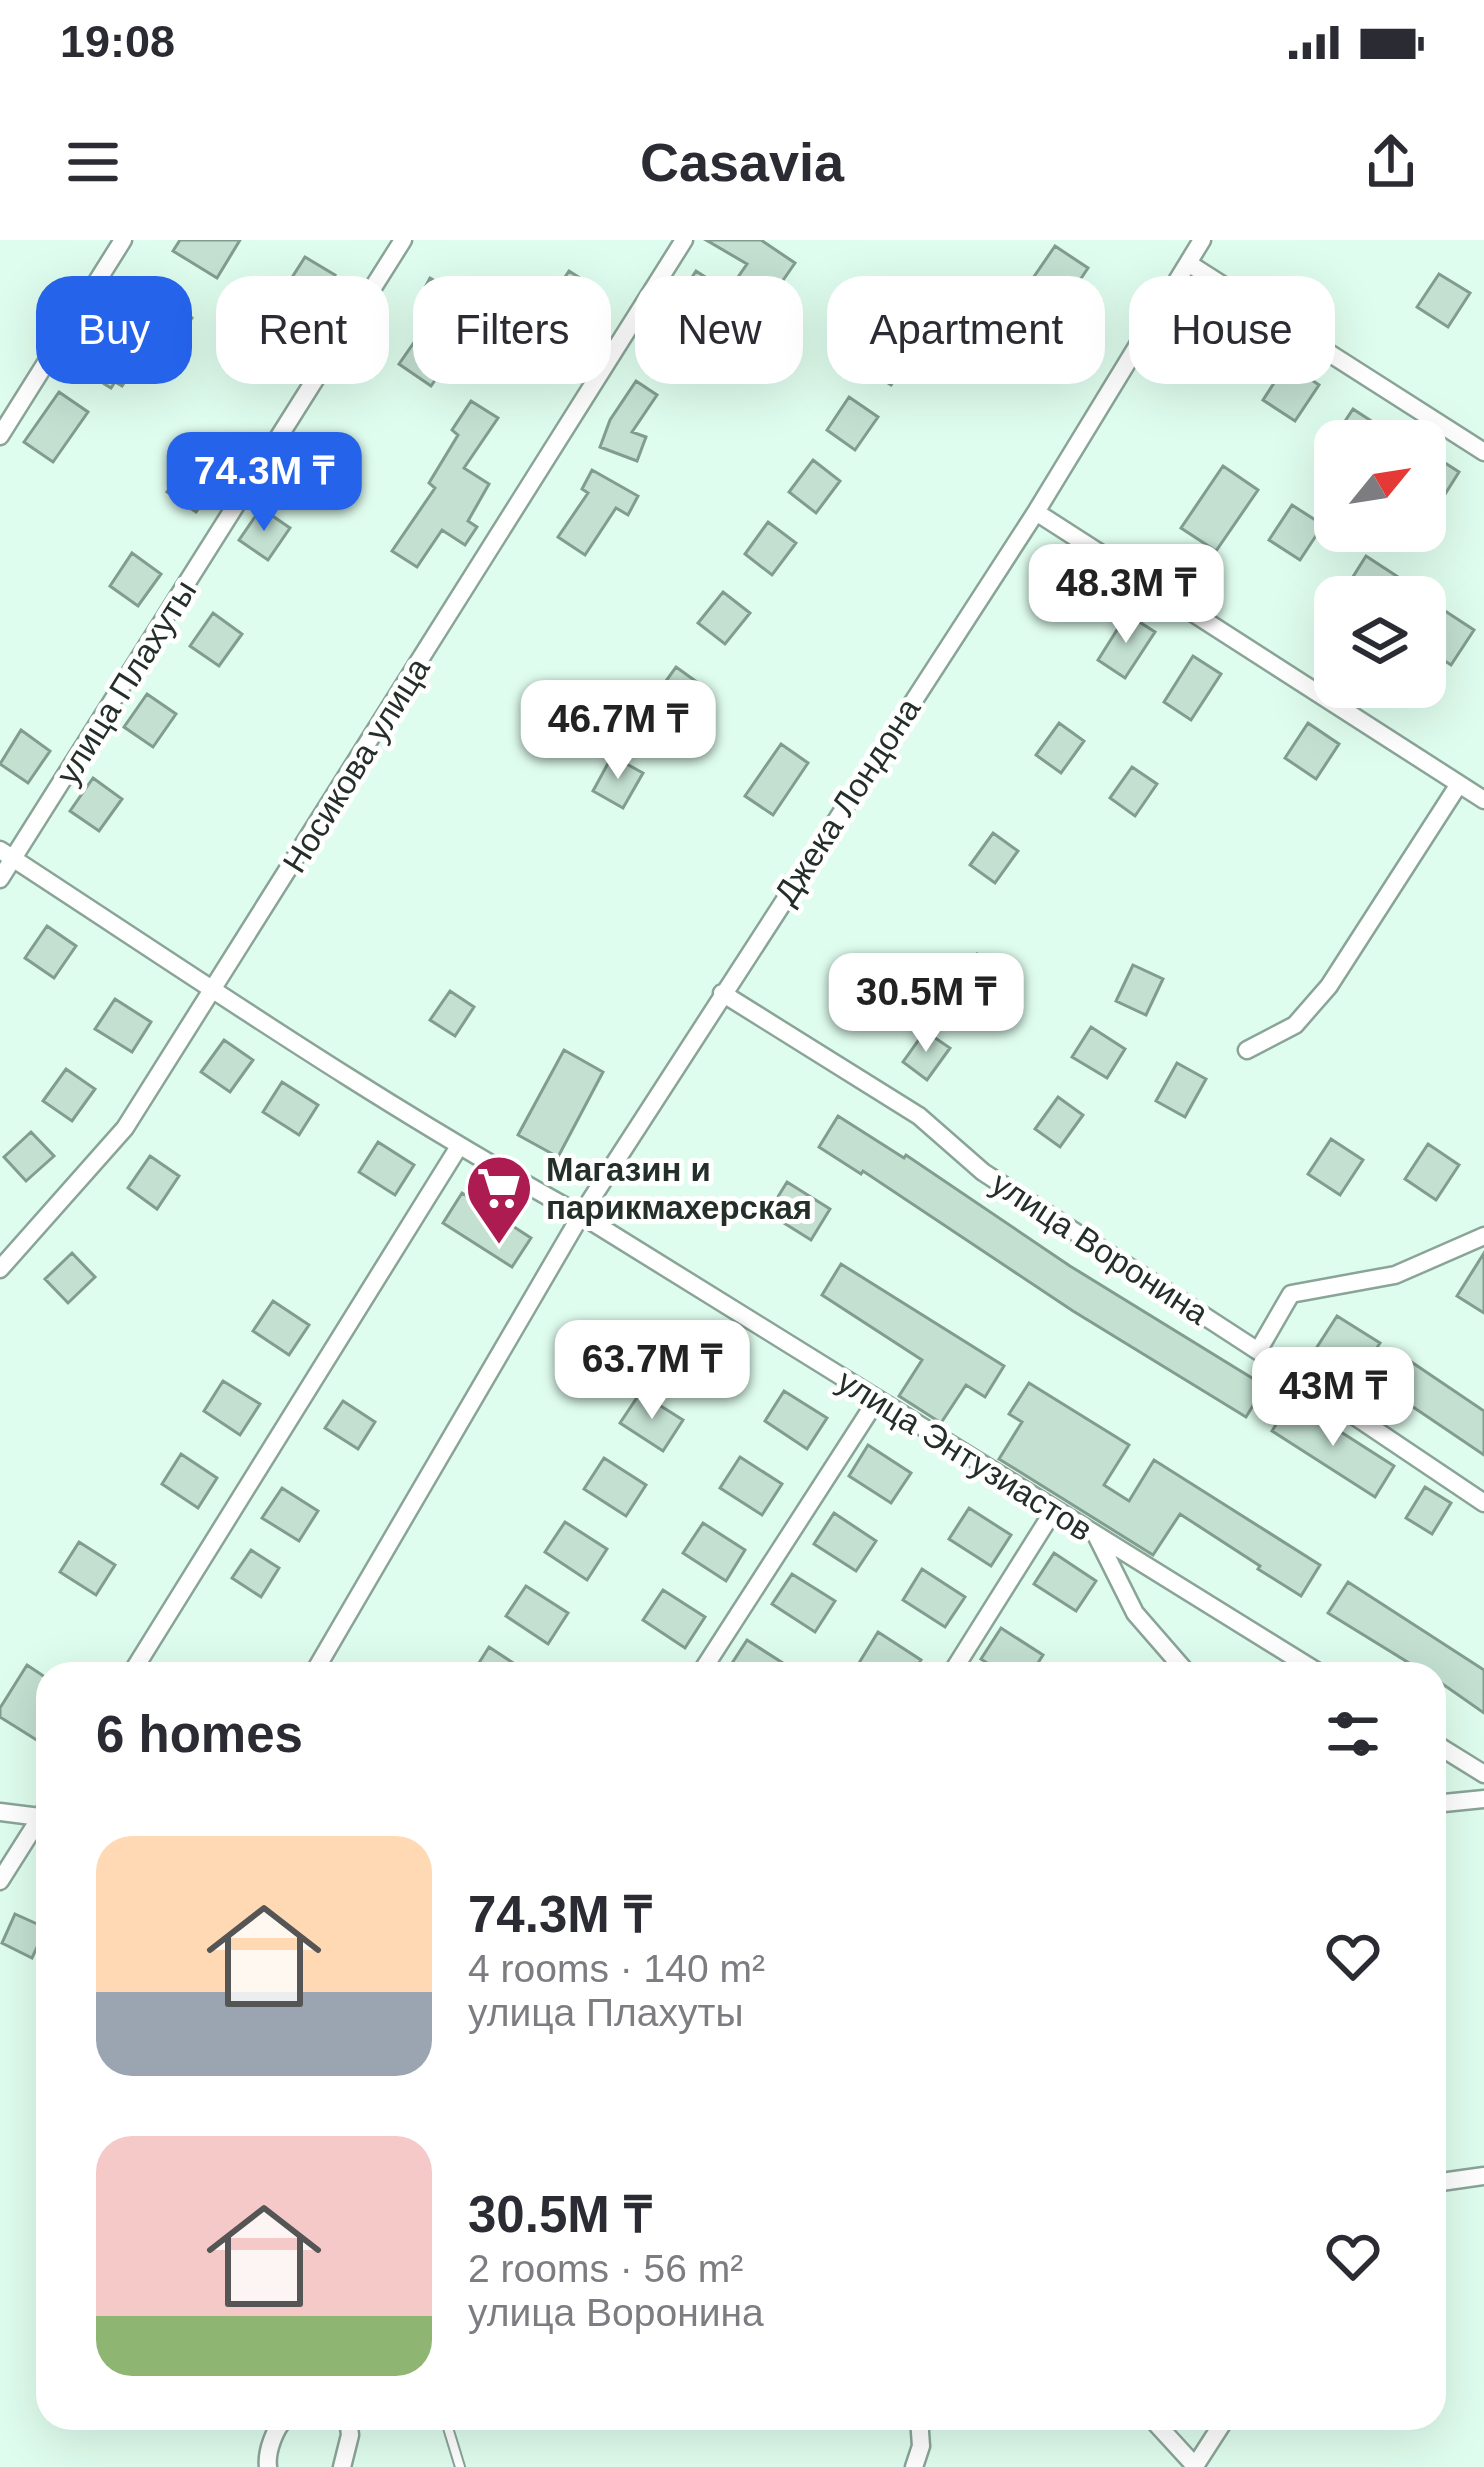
<!DOCTYPE html>
<meta charset="utf-8">
<style>
body{margin:0;font-family:Arial,sans-serif;background:#f7f7f7;color:#2b2b33;height:100vh;display:flex;flex-direction:column;font-size:45px;white-space:nowrap}
*{box-sizing:border-box;margin:0}
p{font-size:39px;color:#7c7c81}
.icon{flex:none;width:66px;height:66px;fill:none;stroke:currentColor;stroke-width:2;stroke-linecap:round;stroke-linejoin:round}
.map{position:relative;flex:1;overflow:hidden}
.details{position:absolute;left:36px;top:1422px;width:1410px;height:768px;display:flex;flex-direction:column;background:#fff;border-radius:36px;box-shadow:0 12px 48px #0002}
.details>*{flex:none}
.guide{position:absolute;left:36px;top:36px;width:1413px;height:108px;display:flex;gap:24px}
.needle{width:78px;rotate:60deg}
.tools{position:absolute;left:1314px;top:180px;display:grid;gap:24px}
.tools a{display:grid;place-items:center;width:132px;height:132px;border-radius:24px;background:#fff;box-shadow:0 12px 48px #0002;font-size:60px}
.price{position:absolute;translate:-50% -102px;padding:0 27px;border-radius:24px;background:#fff;color:#222;font-size:39px;line-height:78px;filter:drop-shadow(0 3px 6px #0008)}
.price::after{content:'';position:absolute;left:50%;top:72px;width:36px;height:27px;margin-left:-18px;background:inherit;clip-path:polygon(0 0,100% 0,50% 100%)}
.price.selected{background:#2563eb;color:#fff}
ul{padding:0;list-style:none}
li{display:flex;align-items:center;gap:36px;height:300px;padding:0 60px}
li span{display:grid;place-items:center;flex:none;width:336px;height:240px;border-radius:36px;color:#555}
li>.icon{margin-inline-start:auto}
span .icon{width:144px;height:144px;fill:#fffc;stroke-width:1}
li b{font-size:51px}
h2{display:flex;justify-content:space-between;align-items:center;height:144px;padding:0 60px;font-size:51px}
.pill{padding:0 42px;border-radius:36px;background:#fff;box-shadow:0 12px 48px #0002;font-size:42px;line-height:108px}
.pill.selected{background:#2563eb;color:#fff}
.status{display:flex;justify-content:space-between;align-items:center;height:84px;padding:0 60px;background:#fff;direction:ltr}
.status svg{height:33px;fill:currentColor}
header{display:flex;justify-content:space-between;align-items:center;height:156px;padding:0 60px;background:#fff;font-size:54px;font-weight:700}
.map>svg:first-child{display:block}
</style>
<div class="status"><b>19:08</b><svg viewBox="0 0 49 12"><path d="M0 12V9h3v3zM5 12V6h3v6zM10 12V3h3v9zM15 12V0h3v12zM26 1h20v11H26zM47 4h2v5h-2z"/></svg></div>
<header><svg class="icon" aria-label="menu" viewBox="0 0 24 24"><path d="M4 6h16M4 12h16M4 18h16"/></svg>Casavia<svg class="icon" aria-label="share" viewBox="0 0 24 24"><path d="M12 15V3M7 8l5-5 5 5M5 13v7h14v-7"/></svg></header>
<div class="map">
<svg width="1484" height="2227" viewBox="0 0 1484 2227">
<rect width="100%" height="100%" fill="#dffdee"/>
<path fill="#c3e0d1" stroke="#829d8f" stroke-width="3" d="M180,0h60l-23,38 -44,-27z
M706,0h55l34,23 -25,36 -32,-22 9,-13z
M1055,6l33,22 -22,33 -33,-23z
M305,17l30,18 -21,34 -30,-19z
M569,31l25,16 -19,29 -25,-17z
M696,31l26,17 -21,31 6,4 -19,29 -26,-17 29,-43 -6,-4z
M1439,34l31,19 -22,34 -31,-20z
M430,38l60,33 -9,17 -60,-33z
M870,48l45,28 -17,26 15,10 -22,33 -29,-19 32,-47 -31,-19z
M158,55l34,23 -25,38 -34,-23z
M249,72l57,30 -9,17 -57,-31z
M424,88l32,22 -25,36 -32,-22z
M77,100l53,34 -8,12 -7,-4 -4,6 -47,-29z
M1287,123l32,22 -24,36 -32,-21z
M636,141l21,14 -25,37 14,5 -9,24 -37,-14 10,-27z
M59,152l29,20 -35,50 -29,-20z
M849,157l29,20 -23,33 -28,-20z
M471,161l27,17 -34,50 25,16 -21,37 9,6 -12,18 -23,-15 -25,37 -25,-16 43,-63 -6,-5 29,-48 -6,-5z
M1353,169l32,21 -8,11h-45z
M300,209l22,13 -20,34 -22,-13z
M1425,210l34,22 -22,35 -12,-8z
M190,220l28,20 -22,32 -29,-20z
M813,220l27,21 -24,32 -27,-21z
M1223,226l35,24 -42,61 -35,-23z
M592,230l46,26 -10,19 -12,-7 -31,47 -27,-18 30,-44 -6,-4z
M1292,265l31,20 -23,35 -31,-20z
M261,268l29,20 -22,32 -29,-20z
M768,282l28,21 -24,32 -27,-21z
M132,313l29,21 -23,32 -28,-20z
M1366,316l32,21 -13,20h-32l-9,-6z
M723,352l27,21 -25,31 -27,-21z
M1442,369l32,21 -23,35 -26,-17v-13z
M213,373l29,21 -23,32 -29,-20z
M1127,374l28,18 -30,46 -27,-18z
M1193,416l28,18 -30,46 -27,-18z
M676,427l28,20 -24,33 -27,-21z
M147,454l29,20 -23,33 -29,-20z
M1059,483l25,18 -23,32 -25,-18z
M1308,483l31,21 -23,35 -31,-21z
M21,490l29,21 -22,32 -28,-19z
M781,504l27,19 -35,52 -28,-19z
M612,516l31,17 -20,35 -30,-17z
M1132,527l25,17 -22,32 -25,-18z
M93,538l29,21 -23,32 -29,-20z
M993,593l25,18 -23,32 -25,-18z
M47,686l29,20 -22,32 -29,-20z
M977,714l25,18 -22,32 -25,-18z
M1133,725l30,14 -17,36 -30,-14z
M450,751l24,16 -19,29 -25,-16z
M115,759l36,23 -19,30 -37,-23z
M1091,787l34,22 -18,29 -35,-21z
M925,791l25,17 -23,32 -24,-18z
M224,800l29,20 -23,32 -29,-20z
M564,810l39,22 -45,85 -40,-22z
M1177,823l29,16 -21,38 -29,-16z
M66,829l29,20 -23,32 -29,-20z
M282,842l36,23 -19,30 -36,-23z
M1058,857l25,18 -23,32 -25,-18z
M838,876l66,42 2,-3 164,111 195,120 -19,31 -173,-106 -210,-140 -2,3 -42,-27z
M31,892l23,24 -28,25 -22,-24z
M1331,899l32,21 -23,35 -32,-21z
M378,902l36,23 -19,30 -36,-23z
M1428,904l31,21 -23,35 -31,-21z
M150,916l29,20 -22,33 -29,-21z
M787,942l43,27 -19,31 -43,-27z
M462,953l69,45 -19,29 -69,-44z
M72,1013l23,24 -27,26 -23,-24z
M1484,1013v60l-27,-17z
M841,1024l163,102 -19,31 -19,-12 -25,38 -42,-27 23,-36 -100,-65z
M273,1061l36,24 -20,30 -36,-24z
M1337,1076l43,27 -20,31 -43,-27z
M682,1089l43,27 -20,31 -43,-27z
M1407,1119l77,52v44l-96,-65z
M223,1141l37,23 -20,31 -36,-24z
M1029,1143l100,62 -25,40 25,16 25,-41 166,105 -19,31 -43,-27 2,-3 -80,-52 -27,41 -154,-96 23,-37 -13,-8z
M784,1151l43,27 -20,31 -42,-28z
M640,1153l43,27 -20,31 -43,-28z
M1291,1160l103,66 -19,31 -103,-66z
M343,1161l32,21 -17,27 -33,-21z
M868,1205l43,28 -20,30 -42,-27z
M181,1214l36,24 -19,30 -36,-24z
M740,1217l42,27 -20,31 -42,-27z
M604,1218l42,27 -20,31 -42,-27z
M1425,1247l26,16 -19,31 -26,-16z
M282,1248l36,23 -19,30 -37,-23z
M969,1268l42,27 -20,31 -42,-27z
M834,1273l42,28 -20,30 -42,-27z
M565,1282l42,27 -20,31 -42,-28z
M703,1283l42,27 -19,31 -43,-28z
M79,1302l36,23 -19,30 -36,-23z
M251,1310l28,18 -18,29 -29,-19z
M1054,1313l42,28 -20,30 -42,-27z
M922,1329l43,28 -20,30 -42,-27z
M792,1334l43,27 -20,31 -43,-28z
M1348,1342l136,88v43l-50,-35v-4h-7l-99,-61z
M526,1346l42,27 -20,31 -42,-28z
M663,1350l42,27 -20,31 -42,-28z
M1001,1388l42,27 -12,19h-27l-23,-15z
M878,1392l43,28 -10,14h-35l-17,-11z
M747,1400l53,34h-75z
M489,1407l41,27h-58z
M27,1425l21,14v57l-5,8 -43,-27v-9z
M15,1674l31,14 -14,30 -30,-15z"/>
<g fill="none" stroke-linecap="round" stroke-linejoin="round">
<g stroke="#8aa598" stroke-width="12">
<path id="service" d="M445,2178l15,49"/>
</g>
<g stroke="#8aa598" stroke-width="21">
<path id="minor" d="M1188,23l296,189
M0,196l123,-196
M1036,272l448,288
M0,610c192,125 380,255 581,365l740,459
M0,639l403,-639
M722,753l197,123 64,56 275,179 226,152
M1247,810l48,-25 34,-39 130,-202
M0,1029l125,-141 559,-888
M1258,1111l33,-57 104,-19 89,-39
M1097,1297l38,76 53,61
M131,1434l327,-526
M313,1434l268,-459 455,-703 166,-272
M700,1434l176,-273
M951,1434l103,-164
M1434,1503l50,31
M1434,1564l50,-5
M0,1572l40,5
M0,1641l48,-76
M1434,1943l50,-7
M1151,2178l45,49
M1195,2226l31,-48
M268,2227c-2,-15 7,-40 18,-49
M342,2227l8,-32 -2,-17
M914,2227l7,-21 -2,-28"/>
</g>
<use href="#service" stroke="#fff" stroke-width="8"/>
<use href="#minor" stroke="#fff" stroke-width="16"/>
</g>
<defs>
<g id="supermarket-pin" transform="scale(3.45)"><path d="M0 17L-7.5 6A9.5 9.5 0 1 1 7.5 6Z" fill="#ad1c51" stroke="#fff"/><path d="M-6-5.5h2.5l.6 2H6L4.5 2H-2.5L-4.4-4H-6ZM-1.5 3.2a1.3 1.3 0 1 0 .1 0ZM3 3.2a1.3 1.3 0 1 0 .1 0Z" fill="#fff"/></g>
</defs>
<g fill-rule="evenodd">
<use href="#supermarket-pin" x="499" y="948"/>
</g>
<g text-anchor="middle" dominant-baseline="central" stroke-width="10" stroke-linejoin="round" paint-order="stroke">
<g font-size="33" fill="#242f2a" stroke="#fff">
<text transform="translate(126 442) rotate(-58)">улица Плахуты</text>
<text transform="translate(356 525) rotate(-58)">Носикова улица</text>
<text transform="translate(847 561) rotate(-57)">Джека Лондона</text>
<text transform="translate(1100 1008) rotate(33)">улица Воронина</text>
<text transform="translate(965 1215) rotate(32)">улица Энтузиастов</text>
</g>
<g font-size="33" font-weight="bold" fill="#242f2a" stroke="#fff" text-anchor="start">
<text x="546" y="929">Магазин и<tspan x="546" dy="38">парикмахерская</tspan></text>
</g>
</g>
</svg>
<div class="tools">
<a><svg class="needle" viewBox="-14 -14 28 28"><path d="M0-13l5 13h-10z" fill="#e53935"/><path d="M0 13l5-13h-10z" fill="#7c7c81"/></svg></a>
<a><svg class="icon" aria-label="layers" viewBox="0 0 24 24"><path d="M12 4l9 5-9 5-9-5zM3 14l9 5 9-5"/></svg></a>
</div>
<b class="price selected" style="left:264px;top:294px">74.3M ₸</b>
<b class="price" style="left:1126px;top:406px">48.3M ₸</b>
<b class="price" style="left:618px;top:542px">46.7M ₸</b>
<b class="price" style="left:926px;top:815px">30.5M ₸</b>
<b class="price" style="left:652px;top:1182px">63.7M ₸</b>
<b class="price" style="left:1333px;top:1209px">43M ₸</b>
<div class="guide">
<a class="pill selected">Buy</a>
<a class="pill">Rent</a>
<a class="pill">Filters</a>
<a class="pill">New</a>
<a class="pill">Apartment</a>
<a class="pill">House</a>
</div>
<section class="details">
<h2>6 homes<svg class="icon" aria-label="filters" viewBox="0 0 24 24"><path d="M4 7h16M4 17h16"/><circle cx="9" cy="7" r="2"/><circle cx="15" cy="17" r="2"/></svg></h2>
<ul>
<li><span style="background:linear-gradient(#ffd9b3 65%,#9aa5b1 0)"><svg class="icon" aria-label="home" viewBox="0 0 24 24"><path d="M3 11l9-7 9 7M6 9v11h12V9"/></svg></span><div><b>74.3M ₸</b><p>4 rooms · 140 m²</p><p>улица Плахуты</p></div><svg class="icon" aria-label="heart" viewBox="0 0 24 24"><path d="M12 20l-8-8c-3-5 5-10 8-4 3-6 11-1 8 4z"/></svg></li>
<li><span style="background:linear-gradient(#f6c9c9 75%,#8fb573 0)"><svg class="icon" aria-label="home" viewBox="0 0 24 24"><path d="M3 11l9-7 9 7M6 9v11h12V9"/></svg></span><div><b>30.5M ₸</b><p>2 rooms · 56 m²</p><p>улица Воронина</p></div><svg class="icon" aria-label="heart" viewBox="0 0 24 24"><path d="M12 20l-8-8c-3-5 5-10 8-4 3-6 11-1 8 4z"/></svg></li>
</ul>
</section>
</div>
